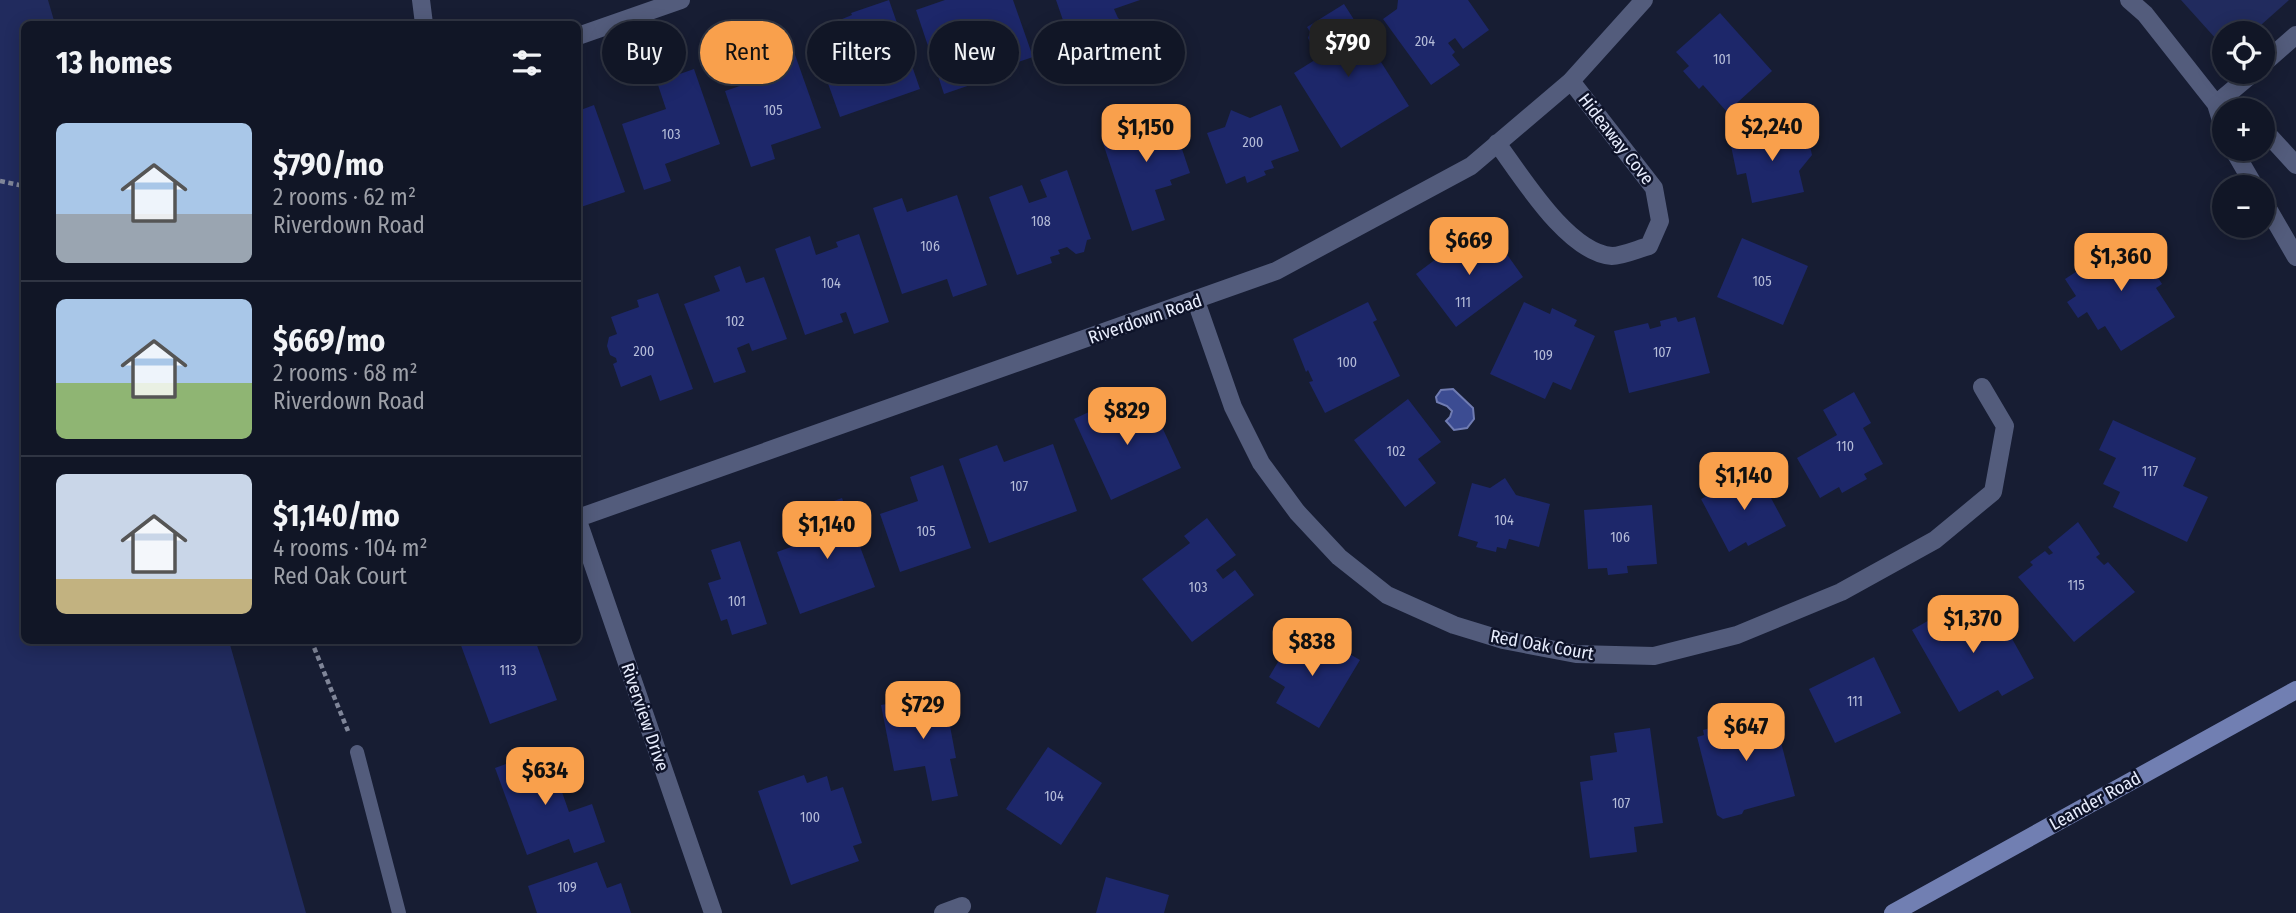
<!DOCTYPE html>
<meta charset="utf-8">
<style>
body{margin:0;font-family:"Fira Sans Condensed",sans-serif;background:#1e2332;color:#f1f3f6;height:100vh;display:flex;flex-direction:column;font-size:26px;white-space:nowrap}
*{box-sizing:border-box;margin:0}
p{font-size:23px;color:#9c9fa7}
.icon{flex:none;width:38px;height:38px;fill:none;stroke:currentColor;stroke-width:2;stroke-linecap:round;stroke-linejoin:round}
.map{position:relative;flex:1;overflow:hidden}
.side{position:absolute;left:21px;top:21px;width:560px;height:623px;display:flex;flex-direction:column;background:#111626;border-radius:10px;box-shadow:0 4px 18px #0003,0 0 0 2px #303543}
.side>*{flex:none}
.hud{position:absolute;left:602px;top:21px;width:665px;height:63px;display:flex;gap:14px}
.buttons{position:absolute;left:2212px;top:21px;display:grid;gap:14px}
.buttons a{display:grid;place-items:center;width:63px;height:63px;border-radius:50%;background:#111626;box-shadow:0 4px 18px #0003,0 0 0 2px #303543;font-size:35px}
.price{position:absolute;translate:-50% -60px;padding:0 16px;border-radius:14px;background:#f9a04c;color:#111;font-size:23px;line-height:46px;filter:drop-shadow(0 2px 4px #0008)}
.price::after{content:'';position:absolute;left:50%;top:42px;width:21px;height:16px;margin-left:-10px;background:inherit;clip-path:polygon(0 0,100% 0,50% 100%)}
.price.active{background:#222;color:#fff}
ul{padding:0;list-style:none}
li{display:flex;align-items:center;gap:21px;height:175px;padding:0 35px}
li+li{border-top:2px solid #303543}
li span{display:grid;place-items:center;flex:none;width:196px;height:140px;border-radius:10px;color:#555}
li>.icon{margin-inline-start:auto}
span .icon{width:84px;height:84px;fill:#fffc;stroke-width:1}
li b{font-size:30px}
h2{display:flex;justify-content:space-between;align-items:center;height:84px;padding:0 35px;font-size:30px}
.pill{padding:0 24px;border-radius:32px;background:#111626;box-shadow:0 4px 18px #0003,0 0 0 2px #303543;font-size:24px;line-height:63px}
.pill.active{background:#f9a04c;color:#111}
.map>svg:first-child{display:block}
</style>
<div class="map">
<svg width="2296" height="913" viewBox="0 0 2296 913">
<rect width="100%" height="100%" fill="#171d33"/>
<path fill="#212b5e" d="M0,0h48l7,24h-31v616l205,1 77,272h-306z
M2181,0h108l-37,33h-28v11l-7,-4z"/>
<path fill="#3c4c92" stroke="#707cb2" stroke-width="2" d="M1453,389l20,19 1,11 -7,9 -13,2 -8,-9 4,-4 2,-6 -5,-5 -10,-4 -1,-5 5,-7z"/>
<path fill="#1d276a" d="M889,0l31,89 -80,28 -25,-70 15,-6 -5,-15 27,-11 -1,-2z
M945,0h68l20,57 -18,6 2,6 -73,25 -28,-84z
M1056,0h84l-26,9 4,9 5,4 4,10 -3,6 -49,17z
M1398,0h70l21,30 -26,19 -8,-11 -7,5 7,9 -3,3 8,10 -29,20 -48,-66 14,-10z
M1344,4l65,102 -68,42 -47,-75 24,-15 2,-7 -6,-1 -6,-12 2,-6 -3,-5z
M1720,13l52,58 -45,41 -24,-27 -4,4 -16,-18 6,-5 -13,-14z
M788,35l33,93 -50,17 4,14 -24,8 -26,-76 41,-14 -11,-31z
M694,69l26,75 -55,20 6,17 -27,9 -22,-66 44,-15 -9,-27z
M1167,104l23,69 -20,7 2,5 -17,5 10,30 -33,11 -30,-91 27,-9 -3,-8 14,-4 -2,-6z
M594,105l31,87 -47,16v-97z
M1281,105l18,46 -28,10 3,7 -10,3 2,4 -19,8 -2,-7 -19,8 -19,-51 18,-6 6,-17 19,8z
M1791,128l2,7 14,-3 5,23 -13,16 5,21 -52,11 -6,-30 -9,2 -7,-34z
M1067,170l24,69 -4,1 -3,12 -8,2 -9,-7 -9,3 2,4 -10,3 2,6 -35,12 -28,-78 33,-12 7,18 18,-6 -7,-17z
M957,195l30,90 -34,12 -6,-18 -45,15 -29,-86 29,-10 5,14z
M1476,229l17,23 8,-6 22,31 -67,50 -40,-53z
M859,234l30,88 -35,12 -8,-22 -6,2 3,8 -38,13 -30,-86 35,-13 6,19 22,-8 -2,-5z
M2131,236l3,4 3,-2 8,2 7,10 -2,8 -3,2 15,24 -6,4 19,29 -54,34 -16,-25 -7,4 -11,-18 -9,6 -11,-16 9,-6 -11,-17z
M1742,238l66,28 -25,59 -66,-28z
M740,266l6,17 18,-6 23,62 -35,12 -3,-8 -12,5 9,24 -32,11 -30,-79 36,-13 -6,-15z
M658,293l35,96 -33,12 -9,-26 -30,12 -8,-23 4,-2 -1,-4 -6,-3 -3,-9 2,-9 8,-3 -6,-17 28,-10 -2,-7z
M1368,302l9,18 -4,2 27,54 -75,37 -16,-31 4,-1 -5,-11 -2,2 -13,-33z
M1524,302l26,12 2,-6 25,12 -3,6 21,10 -24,54 -18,-8 -8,17 -55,-25z
M1676,317l2,5 17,-5 15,56 -81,20 -15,-62 34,-8 2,6 11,-3 -1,-5z
M1854,392l17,31 -8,5 20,36 -19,10 3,5 -25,14 -3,-6 -19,11 -23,-40 40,-23 -14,-25z
M1408,399l33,43 -23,17 18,24 -31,24 -51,-67z
M1150,401l31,67 -70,32 -37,-81 34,-16 7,14z
M2113,420l83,38 -13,28 25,11 -21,45 -74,-35 7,-15 -17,-8 13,-26 -17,-8z
M1053,444l24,67 -88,32 -30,-84 38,-14 7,17z
M943,465l28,83 -71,24 -20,-58 38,-13 -8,-24z
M1756,470l30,56 -38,20 -2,-4 -17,10 -28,-53z
M1505,478l11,17 34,9 -11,43 -30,-8 -3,10 -9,-2 -1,5 -20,-5 2,-5 -20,-6 14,-53 18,5z
M842,498l33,89 -75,27 -23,-62 39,-14 -9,-27z
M1652,505l5,59 -30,2 1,7 -20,2 -1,-7 -19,1 -4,-59z
M1207,518l29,37 -20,15 7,9 12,-9 19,25 -62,47 -50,-63 48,-36 -6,-7z
M2078,522l22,32 -4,3 8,8 4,-3 27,30 -61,50 -56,-65 15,-12 -3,-3 15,-11 4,4 4,-2 -5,-6z
M740,541l27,83 -35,11 -5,-16 -6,2 -13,-38 13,-4 -10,-29z
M1991,601l43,77 -32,18 -4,-6 -39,22 -47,-82 33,-19 7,12z
M1296,632l29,17 4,-7 31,18 -41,68 -43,-25 9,-16 -16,-10z
M459,640h76l22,60 -67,24z
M1874,657l27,56 -66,30 -26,-54z
M944,694l12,64 -6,1 8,37 -26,5 -7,-35 -31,5 -13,-66z
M1771,704l24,92 -51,14 -2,4 -19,5 -6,-4 -20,-78 7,-2 -1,-5 37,-10 -1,-7z
M1650,728l13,95 -29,4 3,25 -47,6 -10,-76 13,-2 -3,-24 27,-4 -3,-19z
M1048,747l54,36 -41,62 -55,-36z
M547,749l22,63 23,-8 13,38 -31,11 -5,-14 -42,16 -32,-87z
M804,775l3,8 20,-7 4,15 12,-4 19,56 -9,3 6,15 -68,24 -33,-94z
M597,862l10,26 14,-5 10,30h-94l-9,-27z
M1106,877l63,18 -5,18h-68z"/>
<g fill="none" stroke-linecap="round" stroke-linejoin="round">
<path stroke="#808699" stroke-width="4.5" stroke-dasharray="5 3.5" stroke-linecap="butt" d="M0,181l24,5
M311,640l37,91"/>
<path stroke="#535c7c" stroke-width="14" d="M357,752l42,161"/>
<path stroke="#535c7c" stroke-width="18" d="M421,0l3,24
M2129,0l16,14 71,90 8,26
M578,36l103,-36
M2263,64l33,-29
M2216,104l38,-32
M2263,129l33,36
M1497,143c25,34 71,110 115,113 10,0 26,-7 37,-10l11,-25 -6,-33 -83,-107
M2233,149l22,38
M2263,200l33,57
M1196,301l37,106 28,56 36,49 42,45 48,38 67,30 49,15 73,14 78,2 83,-21 104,-43 94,-52 58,-48 12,-66 -23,-39
M578,518l698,-247 195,-105 100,-85 73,-81
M578,521l135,392
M943,913l19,-7"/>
<path stroke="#717fb2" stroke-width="18" d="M1893,913l403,-223"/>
</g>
<g text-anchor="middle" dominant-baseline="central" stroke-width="5" stroke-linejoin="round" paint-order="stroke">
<g font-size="14" fill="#b5bcd8">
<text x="1425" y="41">204</text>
<text x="1722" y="59">101</text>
<text x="773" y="110">105</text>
<text x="671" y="134">103</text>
<text x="1253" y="142">200</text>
<text x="1041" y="221">108</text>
<text x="930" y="246">106</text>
<text x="1762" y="281">105</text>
<text x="831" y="283">104</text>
<text x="1463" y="302">111</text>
<text x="735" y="321">102</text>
<text x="644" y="351">200</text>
<text x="1662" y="352">107</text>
<text x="1543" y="355">109</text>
<text x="1347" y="362">100</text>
<text x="1845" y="446">110</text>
<text x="1396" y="451">102</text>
<text x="2150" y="471">117</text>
<text x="1019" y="486">107</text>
<text x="1504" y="520">104</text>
<text x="926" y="531">105</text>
<text x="1620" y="537">106</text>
<text x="2076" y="585">115</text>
<text x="1198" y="587">103</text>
<text x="737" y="601">101</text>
<text x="508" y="670">113</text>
<text x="1855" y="701">111</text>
<text x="1054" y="796">104</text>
<text x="1621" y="803">107</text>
<text x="810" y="817">100</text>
<text x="567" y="887">109</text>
</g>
<g font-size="18" fill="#e8edfd" stroke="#0e1329">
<text transform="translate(1616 139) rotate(52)">Hideaway Cove</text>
<text transform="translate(1145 319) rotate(-19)">Riverdown Road</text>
<text transform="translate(1542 645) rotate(10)">Red Oak Court</text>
<text transform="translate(645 717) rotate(71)">Riverview Drive</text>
<text transform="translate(2095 801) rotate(-29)">Leander Road</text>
</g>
</g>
</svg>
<div class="buttons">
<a><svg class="icon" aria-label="locate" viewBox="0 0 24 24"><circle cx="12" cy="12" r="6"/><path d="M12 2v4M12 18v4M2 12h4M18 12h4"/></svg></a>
<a>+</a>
<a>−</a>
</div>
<b class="price active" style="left:1348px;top:79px">$790</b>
<b class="price" style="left:1772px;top:163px">$2,240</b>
<b class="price" style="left:1146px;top:164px">$1,150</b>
<b class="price" style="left:1469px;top:277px">$669</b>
<b class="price" style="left:2121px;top:293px">$1,360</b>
<b class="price" style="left:1127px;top:447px">$829</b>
<b class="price" style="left:1744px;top:512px">$1,140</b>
<b class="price" style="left:827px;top:561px">$1,140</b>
<b class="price" style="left:1973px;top:655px">$1,370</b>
<b class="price" style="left:1312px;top:678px">$838</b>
<b class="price" style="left:923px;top:741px">$729</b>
<b class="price" style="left:1746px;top:763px">$647</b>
<b class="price" style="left:545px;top:807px">$634</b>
<div class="hud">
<a class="pill">Buy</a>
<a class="pill active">Rent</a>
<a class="pill">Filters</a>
<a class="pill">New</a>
<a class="pill">Apartment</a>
</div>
<section class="side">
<h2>13 homes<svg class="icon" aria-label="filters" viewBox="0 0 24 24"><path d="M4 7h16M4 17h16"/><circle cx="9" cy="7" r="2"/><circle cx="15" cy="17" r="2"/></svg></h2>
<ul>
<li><span style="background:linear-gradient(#a9c7e8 65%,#9aa5b1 0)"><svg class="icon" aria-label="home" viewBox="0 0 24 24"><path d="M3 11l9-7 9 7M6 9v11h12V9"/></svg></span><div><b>$790/mo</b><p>2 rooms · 62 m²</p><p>Riverdown Road</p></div></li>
<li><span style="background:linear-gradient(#a9c7e8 60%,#8fb573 0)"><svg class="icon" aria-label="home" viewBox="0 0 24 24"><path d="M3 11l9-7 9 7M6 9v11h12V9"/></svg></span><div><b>$669/mo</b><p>2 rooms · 68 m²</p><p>Riverdown Road</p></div></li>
<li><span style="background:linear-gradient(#c9d6e8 75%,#c2b280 0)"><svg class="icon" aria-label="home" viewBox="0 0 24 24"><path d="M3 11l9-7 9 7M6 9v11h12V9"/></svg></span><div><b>$1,140/mo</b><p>4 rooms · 104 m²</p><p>Red Oak Court</p></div></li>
</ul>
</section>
</div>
